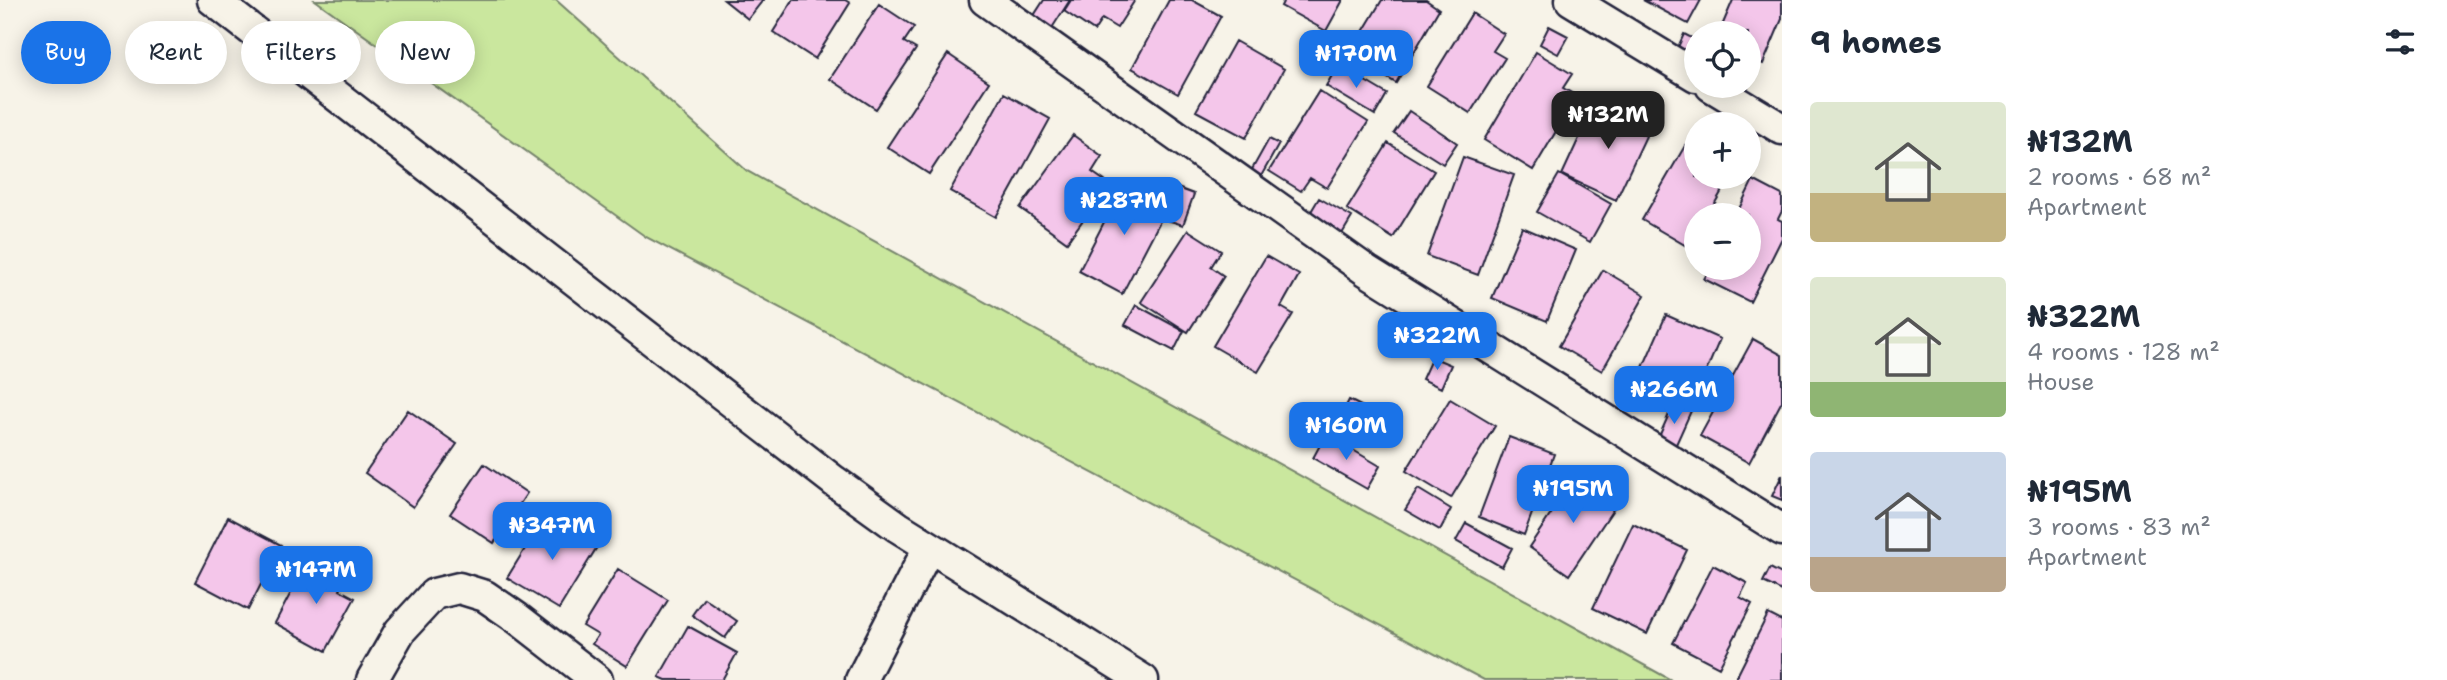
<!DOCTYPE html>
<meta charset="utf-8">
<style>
body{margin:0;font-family:"Shantell Sans",sans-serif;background:#f2f2f3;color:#1f2937;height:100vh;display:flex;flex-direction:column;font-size:26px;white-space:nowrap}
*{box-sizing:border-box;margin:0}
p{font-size:23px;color:#747a83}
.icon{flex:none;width:38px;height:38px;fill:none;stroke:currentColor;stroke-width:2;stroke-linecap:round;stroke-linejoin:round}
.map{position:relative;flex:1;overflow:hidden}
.details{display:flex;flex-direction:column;background:#fff;width:665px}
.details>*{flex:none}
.guide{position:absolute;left:21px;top:21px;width:665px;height:63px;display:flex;gap:14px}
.controls{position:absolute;left:1684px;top:21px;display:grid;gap:14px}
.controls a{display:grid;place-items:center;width:77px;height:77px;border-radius:50%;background:#fff;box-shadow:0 4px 18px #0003;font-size:35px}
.price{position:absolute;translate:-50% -60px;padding:0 16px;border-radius:14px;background:#1a73e8;color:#fff;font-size:23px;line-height:46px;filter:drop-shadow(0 2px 4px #0008)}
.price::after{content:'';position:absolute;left:50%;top:42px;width:21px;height:16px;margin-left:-10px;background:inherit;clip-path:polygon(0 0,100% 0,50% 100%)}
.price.selected{background:#222;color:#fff}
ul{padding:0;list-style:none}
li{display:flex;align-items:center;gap:21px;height:175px;padding:0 28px}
li span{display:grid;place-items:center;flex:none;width:196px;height:140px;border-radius:7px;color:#555}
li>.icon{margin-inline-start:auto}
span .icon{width:84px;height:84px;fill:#fffc;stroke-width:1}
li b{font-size:30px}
h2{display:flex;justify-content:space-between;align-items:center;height:84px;padding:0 28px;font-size:30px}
.chip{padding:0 24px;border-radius:32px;background:#fff;box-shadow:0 4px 18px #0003;font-size:24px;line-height:63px}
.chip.selected{background:#1a73e8;color:#fff}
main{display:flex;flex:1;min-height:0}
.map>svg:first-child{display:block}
</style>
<main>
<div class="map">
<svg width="1782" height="680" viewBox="0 0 1782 680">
<rect width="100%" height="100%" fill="#f7f3e8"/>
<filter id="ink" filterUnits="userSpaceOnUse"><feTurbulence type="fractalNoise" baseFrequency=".0143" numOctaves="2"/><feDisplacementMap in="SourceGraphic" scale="14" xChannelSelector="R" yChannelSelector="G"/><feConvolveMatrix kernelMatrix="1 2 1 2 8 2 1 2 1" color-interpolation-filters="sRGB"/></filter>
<g filter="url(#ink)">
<path fill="#cae79e" stroke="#76846c" stroke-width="2" d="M315,0h241l191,171 924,509h-187l-838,-443z"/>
<path fill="#f4c6ea" stroke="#22223b" stroke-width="2" d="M724,0h39l-15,19z
M793,0h52l5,3 -35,56 -42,-27z
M1044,0h26l-18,28 -19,-11z
M1071,0h64l-18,28 -15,-9 -8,12 -30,-20z
M1169,0h23l29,16 -43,78 -46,-26z
M1284,0h59l-17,31 -45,-25z
M1382,0h44l13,9 -43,74 -47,-28z
M1643,0h58l-13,24z
M1733,0h49v19l-19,45 -15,-6v-25h-29z
M879,4l35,23 -10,15 12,7 -40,60 -46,-30z
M1472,13l32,21 -11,17 12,7 -35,55 -43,-27z
M1549,26l19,10 -10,18 -18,-10z
M1684,34l12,6v15l-18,-8z
M1235,41l49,28 -38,69 -50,-27z
M1536,52l36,22 -9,14 14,8 -44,74 -49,-30z
M948,54l41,28 -60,92 -42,-27z
M1338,65l49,29 -12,21 -49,-29z
M1319,91l49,31 -41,66 -17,-10 -9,13 -32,-20z
M1004,93l46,26 -54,98 -46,-26z
M1616,98l30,14 -9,19 9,5 -30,64 -54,-25 24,-52 15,8z
M1409,111l48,32 -14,21 -49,-31z
M1073,135l29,21 -10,16 17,12 -42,58 -47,-34z
M1269,139l10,5 -19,34 -10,-5z
M1388,143l46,28 -41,67 -46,-29z
M1686,144l10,5v28h34l-22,38h-12v22l-6,11 -48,-28z
M1463,157l51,18 -36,100 -51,-19z
M1559,174l52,30 -21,38 -53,-30z
M1753,180l29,15v16l-4,8 4,2v17l-32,64 -46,-23 6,-11h38v-53h-12z
M1125,181l44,23 -47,90 -43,-23z
M1175,187l19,7 -11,31 -19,-6z
M1319,198l33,19 -13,22 -33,-19z
M1522,227l54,23 -29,71 -55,-23z
M1188,230l33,21 -10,16 13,9 -36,56 -47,-30z
M1266,256l33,19 -18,32 12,7 -35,58 -45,-26z
M1603,270l42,25 -43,76 -43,-25z
M1136,305l48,26 -10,20 -49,-26z
M1666,315l54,24 -29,68 -23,-10 -3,7 -32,-14z
M1753,339l29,16v46l-33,62 -49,-27z
M1432,357l19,8 -10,23 -19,-9z
M1450,399l45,27 -44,72 -45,-27z
M1349,400l16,8 -9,16 -15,-8z
M1674,403l17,8 -17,38 -17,-8z
M408,410l49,34 -44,63 -48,-34z
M1326,434l54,32 -13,23 -54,-31z
M1509,437l45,17 -30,81 -45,-18z
M484,464l43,29 -33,50 -44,-29z
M1577,475l41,27 -49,73 -40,-28z
M1782,475v25l-10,-4z
M1418,489l33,20 -11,21 -35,-20z
M545,516l52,31 -38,62 -52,-31z
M228,517l53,28 -33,65 -53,-28z
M1466,523l46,25 -10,19 -46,-26z
M1633,524l54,26 -40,84 -54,-26z
M308,560l37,20 -5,10 15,8 -29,53 -51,-28z
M1713,565l34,18 -7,14 12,7 -33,63 -46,-24z
M1770,568l12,6v17l-19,-9z
M618,569l50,31 -41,66 -35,-22 6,-9 -15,-9z
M704,598l33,23 -12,17 -33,-23z
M1768,614l14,7v59h-47z
M688,626l49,27 -15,27h-56l-7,-3z"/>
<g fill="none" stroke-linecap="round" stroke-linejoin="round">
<g stroke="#22223b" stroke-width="35">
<path id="street" d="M213,0l621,481 64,46 245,153
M985,0l382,271 415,259
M1571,0l125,76
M1711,86l71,43
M372,680l28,-49 34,-37 25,-6 26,8 32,22 80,62
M861,680l68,-133"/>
</g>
<use href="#street" stroke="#f7f3e8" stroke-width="30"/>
</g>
</g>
</svg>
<div class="controls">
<a><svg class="icon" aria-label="locate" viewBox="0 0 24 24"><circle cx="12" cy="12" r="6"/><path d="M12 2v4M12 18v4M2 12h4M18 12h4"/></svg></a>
<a>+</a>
<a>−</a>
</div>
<b class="price" style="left:1356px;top:90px">₦170M</b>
<b class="price selected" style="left:1608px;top:151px">₦132M</b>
<b class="price" style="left:1124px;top:237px">₦287M</b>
<b class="price" style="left:1437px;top:372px">₦322M</b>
<b class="price" style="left:1674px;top:426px">₦266M</b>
<b class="price" style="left:1346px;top:462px">₦160M</b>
<b class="price" style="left:1573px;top:525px">₦195M</b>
<b class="price" style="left:552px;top:562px">₦347M</b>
<b class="price" style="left:316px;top:606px">₦147M</b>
<div class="guide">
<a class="chip selected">Buy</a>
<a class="chip">Rent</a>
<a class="chip">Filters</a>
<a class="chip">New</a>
</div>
</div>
<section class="details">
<h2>9 homes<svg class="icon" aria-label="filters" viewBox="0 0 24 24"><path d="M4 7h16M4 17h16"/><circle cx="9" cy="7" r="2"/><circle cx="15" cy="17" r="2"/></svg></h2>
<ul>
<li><span style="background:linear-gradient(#dfe7d0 65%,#c2b280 0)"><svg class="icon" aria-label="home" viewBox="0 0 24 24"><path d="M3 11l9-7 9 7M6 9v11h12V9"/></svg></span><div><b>₦132M</b><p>2 rooms · 68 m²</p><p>Apartment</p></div></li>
<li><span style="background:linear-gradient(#dfe7d0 75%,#8fb573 0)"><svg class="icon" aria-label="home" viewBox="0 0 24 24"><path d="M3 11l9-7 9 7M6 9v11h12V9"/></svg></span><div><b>₦322M</b><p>4 rooms · 128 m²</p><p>House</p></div></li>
<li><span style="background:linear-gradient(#c9d6e8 75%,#b9a48a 0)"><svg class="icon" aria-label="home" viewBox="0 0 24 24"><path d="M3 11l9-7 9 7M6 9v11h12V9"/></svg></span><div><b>₦195M</b><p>3 rooms · 83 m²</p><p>Apartment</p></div></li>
</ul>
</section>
</main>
